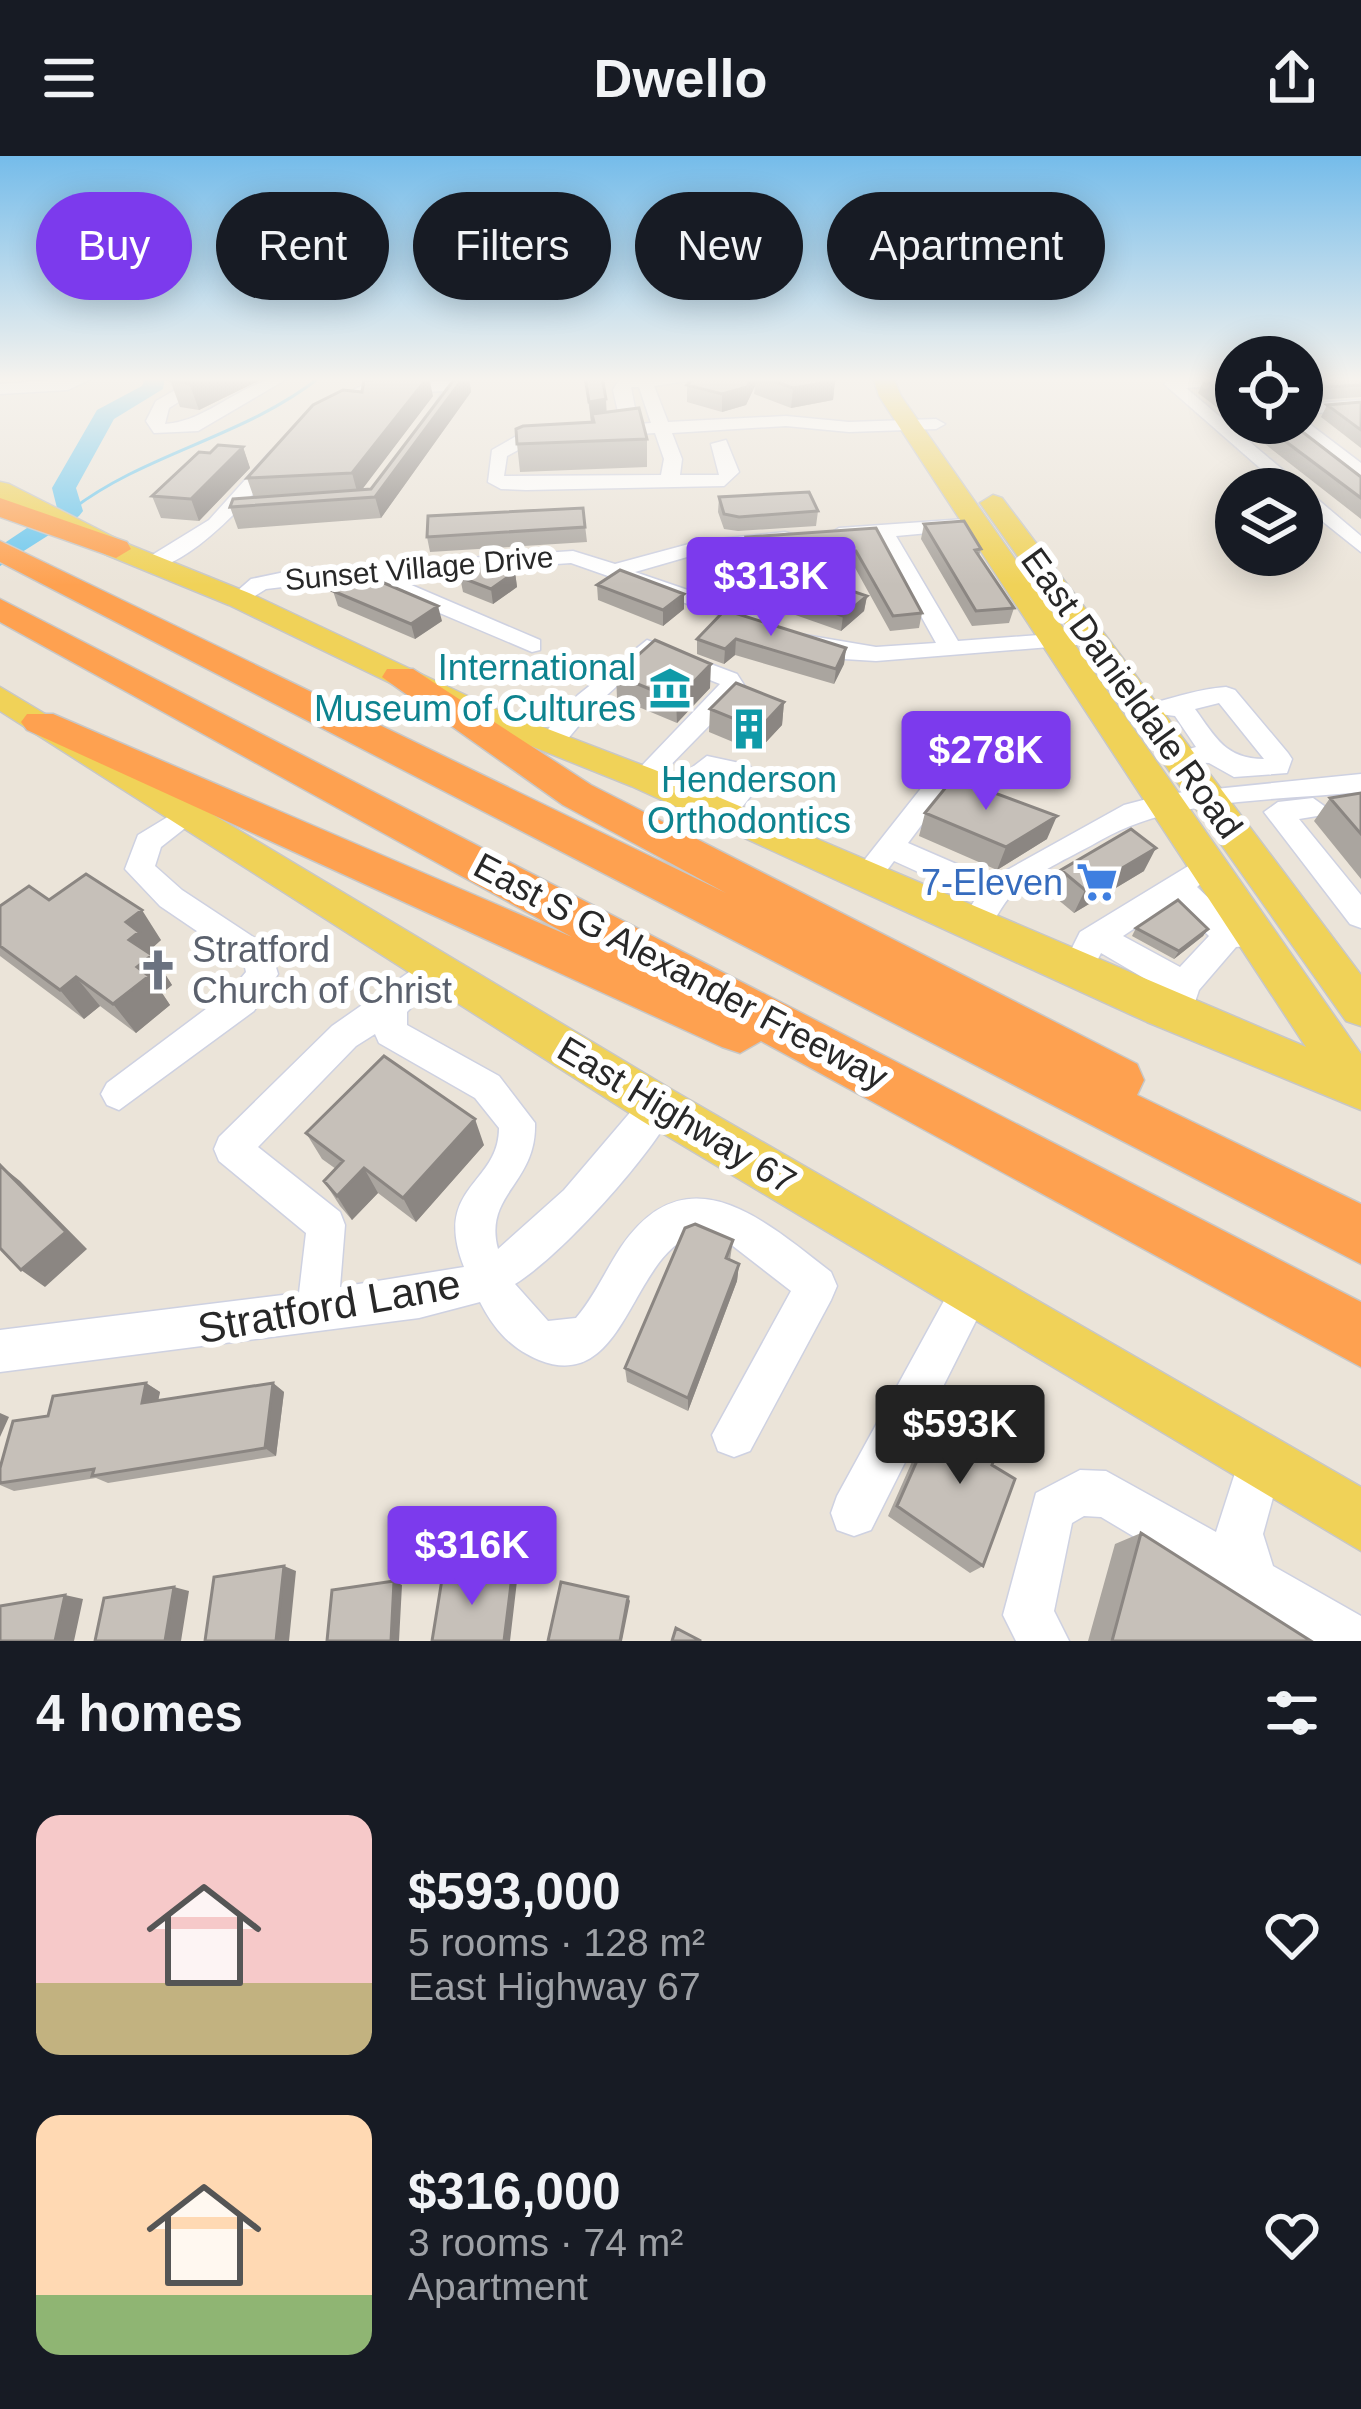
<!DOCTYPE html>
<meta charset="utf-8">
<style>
body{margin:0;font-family:Arial,sans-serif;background:#242831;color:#f1f3f6;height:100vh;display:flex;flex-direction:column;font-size:45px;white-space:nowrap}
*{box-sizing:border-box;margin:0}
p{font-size:39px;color:#9ea1a6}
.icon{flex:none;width:66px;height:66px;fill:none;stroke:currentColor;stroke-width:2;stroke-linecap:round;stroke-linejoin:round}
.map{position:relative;height:1485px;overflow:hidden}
.details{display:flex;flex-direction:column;background:#171b24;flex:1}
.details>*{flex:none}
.guide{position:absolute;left:36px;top:36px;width:1290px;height:108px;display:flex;gap:24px}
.controls{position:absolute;left:1215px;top:180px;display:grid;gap:24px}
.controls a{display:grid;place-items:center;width:108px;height:108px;border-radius:50%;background:#171b24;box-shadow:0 6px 30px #0003;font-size:60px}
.price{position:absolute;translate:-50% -102px;padding:0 27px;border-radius:12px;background:#7c3aed;color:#fff;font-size:39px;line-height:78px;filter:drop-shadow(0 3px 6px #0008)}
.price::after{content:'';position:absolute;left:50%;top:72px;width:36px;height:27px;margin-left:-18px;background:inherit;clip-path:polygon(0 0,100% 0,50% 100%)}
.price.current{background:#222;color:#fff}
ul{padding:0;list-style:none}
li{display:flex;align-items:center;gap:36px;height:300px;padding:0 36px}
li span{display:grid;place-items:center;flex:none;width:336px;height:240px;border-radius:24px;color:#555}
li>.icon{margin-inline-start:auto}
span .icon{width:144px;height:144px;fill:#fffc;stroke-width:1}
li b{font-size:51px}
h2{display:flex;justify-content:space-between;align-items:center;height:144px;padding:0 36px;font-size:51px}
.chip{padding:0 42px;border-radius:54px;background:#171b24;box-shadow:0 6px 30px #0003;font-size:42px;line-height:108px}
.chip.current{background:#7c3aed;color:#fff}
header{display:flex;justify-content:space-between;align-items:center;height:156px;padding:0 36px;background:#171b24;font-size:54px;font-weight:800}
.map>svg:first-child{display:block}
</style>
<header><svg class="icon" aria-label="menu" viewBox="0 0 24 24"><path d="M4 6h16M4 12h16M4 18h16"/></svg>Dwello<svg class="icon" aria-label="share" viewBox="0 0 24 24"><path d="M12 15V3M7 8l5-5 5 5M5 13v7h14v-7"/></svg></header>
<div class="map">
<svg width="1361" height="1485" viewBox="0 0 1361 1485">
<rect width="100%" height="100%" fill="#ebe4d9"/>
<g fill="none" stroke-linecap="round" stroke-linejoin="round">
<path stroke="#6ac7ee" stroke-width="3" d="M506,221h21
M70,355c74,-58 175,-74 250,-134"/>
<path fill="#6ac7ee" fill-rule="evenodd" d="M145,221h20l-2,12 -49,30 -38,69 7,23 -4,5 -79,50v-20l57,-38 -5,-20 45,-78 45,-24z"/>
<g stroke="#ced1e1" stroke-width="3">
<path id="minor" d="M95,221l-27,13 -68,4v-10z
M198,221h20l-49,31 -4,16c46,-3 79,-47 125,-47l-92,54 -44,2 -8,-12 10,-20z
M635,221h78l-59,9 14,36 118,-6 63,6 87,-3 9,5 -9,5 -87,3 -63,-6 -114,7 10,26 -2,16h39l-8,-31 15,-4 13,32 -15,14 -198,4 -25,-1 -13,-7 4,-32 28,-16 33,-5 9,5 -3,4 -28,5 -24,13 -3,20 157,-1 3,-16 -9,-26 -48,3 -9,-5 23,-6 -8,-35 6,-10zM631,231h8l12,36 -13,1z
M1236,221v7l-50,4 175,148v16l-59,-47v-16h-18l-120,-105 8,-5z
M454,225l8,5 -19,33 -6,1 -8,-5 14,-24 -77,4 -35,19 -14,-4 46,-25z
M1361,244v10l-59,4v-10z
M1303,263l58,44v15l-73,-55z
M271,295l15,4c-25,32 -99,119 -142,113v-8l65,-40z
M965,363l10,6 -3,4 -76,7 62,105 134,-10 11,7 -3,5 -224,18 -32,-2 -45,-15v-10l77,13 60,-4 -59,-106 -38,3 -10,-6 10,-6z
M785,376l7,2v8l-91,11 -66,19 135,46 3,5 -11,7 -191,-67 -183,12 152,65v10l-8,2 -175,-74 -91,11 -27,17 -11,-7 23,-20 48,-10 274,-18 42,13 85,-23z
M647,484l90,34 9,14 -94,96h-18l-4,-6 90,-94 -70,-28 -54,49 -35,42h-18l-4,-6 4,-6 35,-40z
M1226,531l9,3 53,63 4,6 -5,14 -53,4 -25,-14 -23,-1 -4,-6 4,-6 10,-3 -21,-31 -23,-3 -3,-5 3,-5c26,-6 46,-14 74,-16zM1219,547l45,56c-38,0 -48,-21 -69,-50z
M707,600l42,9 12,18 -29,37h-20l-4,-7 26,-31 -3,-4 -19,-3 -38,26 -14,-9z
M939,618l27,9 4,6 -14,9 -12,-3 -36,48 83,36 133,-74 42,-11 195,-20v18c-86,9 -184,5 -260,48 -29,17 -70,33 -93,59 -14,17 -19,43 -45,34l-4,-8 17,-27 -82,-37 -18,24h-20l-5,-8 79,-100z
M1313,642l14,10 -4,7 -24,4 62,76v33l-11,-4 -86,-112 14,-10z
M189,648l14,10 -42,33 -6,19 27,24 88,58 8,26 -24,37 -135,99 -12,-5 -6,-11 6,-11 123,-92 16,-19 -2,-9 -84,-57 -35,-37 13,-34z
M1208,698l15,11 -26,22 38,36 31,3 4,9 -4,9 -30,3 -37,43 -7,21 -12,4 -12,-4 -4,-10 2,-10 -65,-38 -13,26 -11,4 -11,-4 -5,-9 19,-38zM1174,746l35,34 -29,31 -57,-31z
M435,798l11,4 5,9 -44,45v13l92,51 36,47c2,61 -52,71 -37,126l66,-59 81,-95 13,-5 13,5 5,11c-22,47 -116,151 -161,178l33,37 28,-3c19,-22 29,-47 45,-71 66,-97 143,-27 210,25l6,14 -6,14 -81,151 -16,6 -16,-6 -6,-16 79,-144 -58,-45 -32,-12c-70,10 -72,162 -162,126 -29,-12 -45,-31 -59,-58l-61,16 -419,54v-42l299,-37 7,-60 -87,-72 -5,-12 5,-12 113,-111zM375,878l4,9 96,55 24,30c0,57 -67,58 -35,139l-124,20 5,-62 -5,-13 -82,-65 98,-101z
M971,1115l14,6 6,14 -120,239 -17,6 -17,-6 -6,-17 6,-17 120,-219z
M1260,1282l16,7 7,16 -20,73 10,32 88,50v25h-52l-208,-124 -17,-1 -12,7 -18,88 15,30h-53l-13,-26 33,-122 44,-23 26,1 110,61 28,-87z"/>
</g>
<g stroke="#c7c7c7" stroke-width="3">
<path id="major" d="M873,221h20l8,19 460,658v56l-214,-88 -516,-236 -160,-64 -242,-117 -122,-50 -107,-56v-17l9,2 116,59 124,50 244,115 162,62 651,277 -427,-651z
M993,339l9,3 359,477v51l-15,-5 -366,-518z
M0,531l674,404 687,396v64l-719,-430 -642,-410z"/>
</g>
<g stroke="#c7c7c7" stroke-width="3">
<path id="highway" d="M0,342l127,44 4,7 -15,9 -116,-41z
M0,385l726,352 -163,-88 -181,-128 5,-8h26l178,116 546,279 7,16 -7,15 224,109v60l-1361,-702z
M0,443l1361,703v65l-600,-326 -21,12 -18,-6 -695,-317 -6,-8 6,-8h26l519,223 -572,-315z"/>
</g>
<use href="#minor" fill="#fff" fill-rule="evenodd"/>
<use href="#major" fill="#f0d258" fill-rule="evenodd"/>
<use href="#highway" fill="#fea150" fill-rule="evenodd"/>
</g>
<path fill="#aaa59f" d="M176,221h90l-67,33 -19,-3 -10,-27z
M456,221h13l2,15 -90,126 -143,11 -8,-22 24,-9 -7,-20 115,-86 71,4 -72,94 10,-1z
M585,221l22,36 40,26v28l-127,5 -3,-28 74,-22z
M696,221h127l12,4 -2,19 -42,8 -37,-14 1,-8 -9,19 -24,7 -35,-10v-17z
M1302,221h59v20l-59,4z
M1204,223l32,7v36l-38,-29z
M1361,246v46l-40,-31 6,-12z
M1238,267h53l70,54v42z
M243,291l7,21 -51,53 -38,-3 -9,-22 58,-43z
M719,341l99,14 -2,15 -78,5 -14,-2 -6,-17z
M583,352l4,34 -157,10 -3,-15z
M924,368l57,25 -2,7 35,52 -5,15 -37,3 -51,-87z
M876,372l46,85 -3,15 -29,3 -36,-65 -61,5 74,25 -3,15 -23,20 -125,-44 1,-15 28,-23 1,-12z
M515,416l2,15 -24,17 -30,-12 -3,-15z
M597,429l87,9v15l-21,17 -65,-26z
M333,435l109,30 -27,18 -77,-33z
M725,454l121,38 -2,16 -10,20 -99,-29 -11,9 -27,-10v-15z
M616,519l94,13 -33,35 -60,-25z
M784,546l-2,23 -25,27 -48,-20 1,-23z
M973,629l74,54 -50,31 -78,-34 6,-23z
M1361,637v86l-47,-58 16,-23z
M1061,714l83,1 -70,42 -24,-20z
M49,744l112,40 -10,9 9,12 -2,2 14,22 -10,8 8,12 -34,28 -36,-27 -16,13 -84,-63v-50z
M1136,772l72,1 -5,7 -29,23 -42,-23z
M306,977l178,12 -68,77 -38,-29 -26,27 -12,-14 -16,-25 12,-12 -14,-10z
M733,1084l-3,20 9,4 -2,17 -49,130 -61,-29 -2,-14z
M146,1227l14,9 -2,8 115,-17 11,9 -8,64 -168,27 -12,-5 -82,13 -14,-6v-17l48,-52z
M971,1254l21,55 -9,101 -13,7 -82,-57 34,-77 10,-12 20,14 8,-18z
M1141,1377l170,108h-223l27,-97z"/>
<path fill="#8b8682" d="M202,221h64l-67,33 -10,-27z
M429,221l4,19 -75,99 -6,-22z
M464,221h5l2,15 -90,126 -6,-21z
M752,221h3v9l-9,19 -24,7v-18z
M835,225l-2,19 -42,8 2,-20z
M606,243l1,20 -16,3 -2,-20z
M243,291l7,21 -51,53 -8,-22z
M515,416l2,15 -24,17 -2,-15z
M684,438v15l-21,17v-16z
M867,440l-3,15 -23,20 2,-15z
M438,450l4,15 -27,18 -4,-15z
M736,483l-1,16 -11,9 1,-15z
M846,492l-2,16 -10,20 2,-15z
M711,508l-1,24 -33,35 -1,-23z
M784,546l-2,23 -25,27 2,-23z
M1057,660l-10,23 -50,31 9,-23z
M1156,692l-12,23 -70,42 11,-23z
M142,754l19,30 -10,9 9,12 -2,2 14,22 -10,8 8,12 -34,28 -23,-29 24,-37 -11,-45z
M1208,773l-5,7 -29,23 5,-8z
M76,821l24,29 -16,13 -24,-29z
M475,963l9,26 -68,77 -13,-24z
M0,1009l20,16 67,68 -42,38 -24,-17z
M364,1012l14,25 -26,27 -15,-24z
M739,1108l-2,17 -49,130v-13z
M146,1227l14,9 -4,20 -14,-9z
M273,1227l11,9 -8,64 -11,-8z
M0,1257l9,4 -9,20z
M284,1410l12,5 -7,70h-13z
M512,1420l5,5 -7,60h-6z
M394,1425l8,4 -3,56h-8z
M174,1431l15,4 -8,50h-16z
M65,1439l18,4 -9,42h-19z
M628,1441l2,4 -8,40h-2z"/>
<path fill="#c6c0b9" stroke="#8b8682" stroke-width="3" d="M176,221h26l-13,6 -19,-3z
M428,221l-76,96 -105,5 66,-73 30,-15 19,2 2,-12z
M456,221h8l-89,120 -145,10 3,-8 138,-10z
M585,221h17l4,22 -17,3z
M696,221h56l-5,10 -25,7 -35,-9z
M762,221h61l12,4 -42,7z
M1302,221h59v8l-56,3 -3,-1z
M1204,223l27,3 5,4v18z
M1361,246v28l-34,-25z
M639,252l8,31 -130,5 -1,-15 7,-3 71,-4 -2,-8z
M1261,267h30l70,54v21z
M218,289l25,2 -52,52 -39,-3 47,-44 11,1z
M809,336l9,19 -79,6 -15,-3 -5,-17z
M583,352l2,19 -158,10 1,-21z
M964,365l17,28 -6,1 39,58 -38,3 -52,-87z
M876,372l46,85 -29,3 -37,-65 -99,8 110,37 -24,20 -126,-44 32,-26 -3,-9z
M483,405l32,11 -24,17 -31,-12z
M620,414l64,24 -21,16 -66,-25z
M363,418l75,32 -27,18 -78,-33z
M725,454l121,38 -10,21 -100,-30 -11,10 -28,-10z
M655,484l56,24 -35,36 -60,-25z
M736,527l48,19 -25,27 -49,-20z
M955,620l13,1 5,8 84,31 -51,31 -81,-34z
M1361,637v41l-31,-36z
M1131,673l25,19 -71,42 -24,-20z
M86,718l56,36 -16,12 13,10 -10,8 23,15 -15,12 12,9 -36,28 -37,-27 -16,13 -60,-44v-40l29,-20 20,14z
M1178,744l30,29 -29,22 -43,-23z
M384,900l91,63 -72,79 -39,-30 -27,28 -13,-15 19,-20 -37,-28z
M0,1009l66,67 -45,38 -21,-22z
M695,1068l38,16 -7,18 13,6 -51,134 -63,-30 60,-140z
M146,1227l-4,20 131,-20 -8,65 -173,28 2,-7 -94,14v-15l13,-47 35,-5 5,-20z
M971,1254l34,21 -13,34 23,14 -32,87 -86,-60 35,-79 25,17z
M1141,1377l170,108h-199z
M284,1410l-8,75h-71l9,-64z
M443,1417l69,3 -8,65h-72z
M394,1425l-3,60h-64l5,-51z
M561,1426l67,15 -8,44h-72z
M174,1431l-9,54h-70l9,-43z
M65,1439l-10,46h-55v-35z
M676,1472l25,13h-29z"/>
<linearGradient id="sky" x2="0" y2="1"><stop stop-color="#75bcea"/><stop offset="0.52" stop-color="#f6f3ee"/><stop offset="1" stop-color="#f6f3ee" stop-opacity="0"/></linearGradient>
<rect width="1361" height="429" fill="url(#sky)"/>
<defs>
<g id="museum-bare" transform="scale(3.24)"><path d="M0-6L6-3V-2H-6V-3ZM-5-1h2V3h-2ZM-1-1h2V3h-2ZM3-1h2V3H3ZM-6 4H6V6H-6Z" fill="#0f9aa8" stroke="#fff" stroke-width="2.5" paint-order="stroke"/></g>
<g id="building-bare" transform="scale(3.24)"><path d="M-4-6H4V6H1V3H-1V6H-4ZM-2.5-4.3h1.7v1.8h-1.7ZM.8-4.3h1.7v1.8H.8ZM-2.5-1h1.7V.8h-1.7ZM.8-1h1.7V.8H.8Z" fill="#0f9aa8" stroke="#fff" stroke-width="2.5" paint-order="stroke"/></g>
<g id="supermarket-bare" transform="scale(3.24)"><path d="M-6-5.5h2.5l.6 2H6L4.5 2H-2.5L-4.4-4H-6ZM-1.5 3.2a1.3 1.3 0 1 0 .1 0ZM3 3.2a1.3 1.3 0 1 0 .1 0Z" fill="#3f7fe0" stroke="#fff" stroke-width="2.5" paint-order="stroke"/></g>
<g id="church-bare" transform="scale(3.24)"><path d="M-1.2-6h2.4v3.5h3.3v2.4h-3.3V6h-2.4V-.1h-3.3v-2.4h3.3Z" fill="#6b7280" stroke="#fff" stroke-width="2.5" paint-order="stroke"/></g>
</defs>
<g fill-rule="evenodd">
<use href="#museum-bare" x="670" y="532"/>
<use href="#building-bare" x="749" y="573"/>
<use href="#supermarket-bare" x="1097" y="726"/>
<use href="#church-bare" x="158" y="814"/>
</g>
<g text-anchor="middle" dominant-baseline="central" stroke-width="12" stroke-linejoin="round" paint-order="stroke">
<g font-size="30" fill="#282828" stroke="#fff">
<text transform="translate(419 412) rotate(-5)">Sunset Village Drive</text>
</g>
<g font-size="36" fill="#0d838f" stroke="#fff" text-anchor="end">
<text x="636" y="511">International<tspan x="636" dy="41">Museum of Cultures</tspan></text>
<text x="749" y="623" text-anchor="middle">Henderson<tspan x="749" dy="41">Orthodontics</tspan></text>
</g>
<g font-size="36" fill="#282828" stroke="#fff">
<text transform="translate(1132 537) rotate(54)">East Danieldale Road</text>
<text transform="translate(681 815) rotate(28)">East S G Alexander Freeway</text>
<text transform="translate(677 959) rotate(31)">East Highway 67</text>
</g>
<g font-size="36" fill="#366cbe" stroke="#fff" text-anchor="end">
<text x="1063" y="726">7-Eleven</text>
</g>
<g font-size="36" fill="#5b616d" stroke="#fff" text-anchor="start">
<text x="192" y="793">Stratford<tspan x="192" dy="41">Church of Christ</tspan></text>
</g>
<g font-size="42" fill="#282828" stroke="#fff">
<text transform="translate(329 1150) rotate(-10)">Stratford Lane</text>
</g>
</g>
</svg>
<div class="controls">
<a><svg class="icon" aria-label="locate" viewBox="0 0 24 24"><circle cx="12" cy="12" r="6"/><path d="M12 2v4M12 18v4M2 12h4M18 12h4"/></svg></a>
<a><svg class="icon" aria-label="layers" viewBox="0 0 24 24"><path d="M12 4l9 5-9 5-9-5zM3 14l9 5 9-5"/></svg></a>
</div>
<b class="price" style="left:771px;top:483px">$313K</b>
<b class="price" style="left:986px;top:657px">$278K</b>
<b class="price current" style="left:960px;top:1331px">$593K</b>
<b class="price" style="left:472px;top:1452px">$316K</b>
<div class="guide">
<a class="chip current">Buy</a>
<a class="chip">Rent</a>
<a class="chip">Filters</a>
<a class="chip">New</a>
<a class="chip">Apartment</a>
</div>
</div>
<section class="details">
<h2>4 homes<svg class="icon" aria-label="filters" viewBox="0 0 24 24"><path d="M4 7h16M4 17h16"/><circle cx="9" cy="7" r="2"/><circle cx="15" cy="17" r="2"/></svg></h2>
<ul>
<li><span style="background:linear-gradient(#f6c9c9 70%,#c2b280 0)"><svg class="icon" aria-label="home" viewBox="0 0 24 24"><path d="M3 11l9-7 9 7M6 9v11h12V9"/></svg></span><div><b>$593,000</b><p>5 rooms · 128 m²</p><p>East Highway 67</p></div><svg class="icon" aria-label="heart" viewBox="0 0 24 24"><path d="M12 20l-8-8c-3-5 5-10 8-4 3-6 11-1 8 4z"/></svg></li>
<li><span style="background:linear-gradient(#ffd9b3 75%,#8fb573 0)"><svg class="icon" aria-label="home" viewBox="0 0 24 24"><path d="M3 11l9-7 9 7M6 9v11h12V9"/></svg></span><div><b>$316,000</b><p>3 rooms · 74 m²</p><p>Apartment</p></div><svg class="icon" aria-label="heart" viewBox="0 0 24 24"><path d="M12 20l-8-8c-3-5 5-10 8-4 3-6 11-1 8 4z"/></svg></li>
</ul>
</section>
